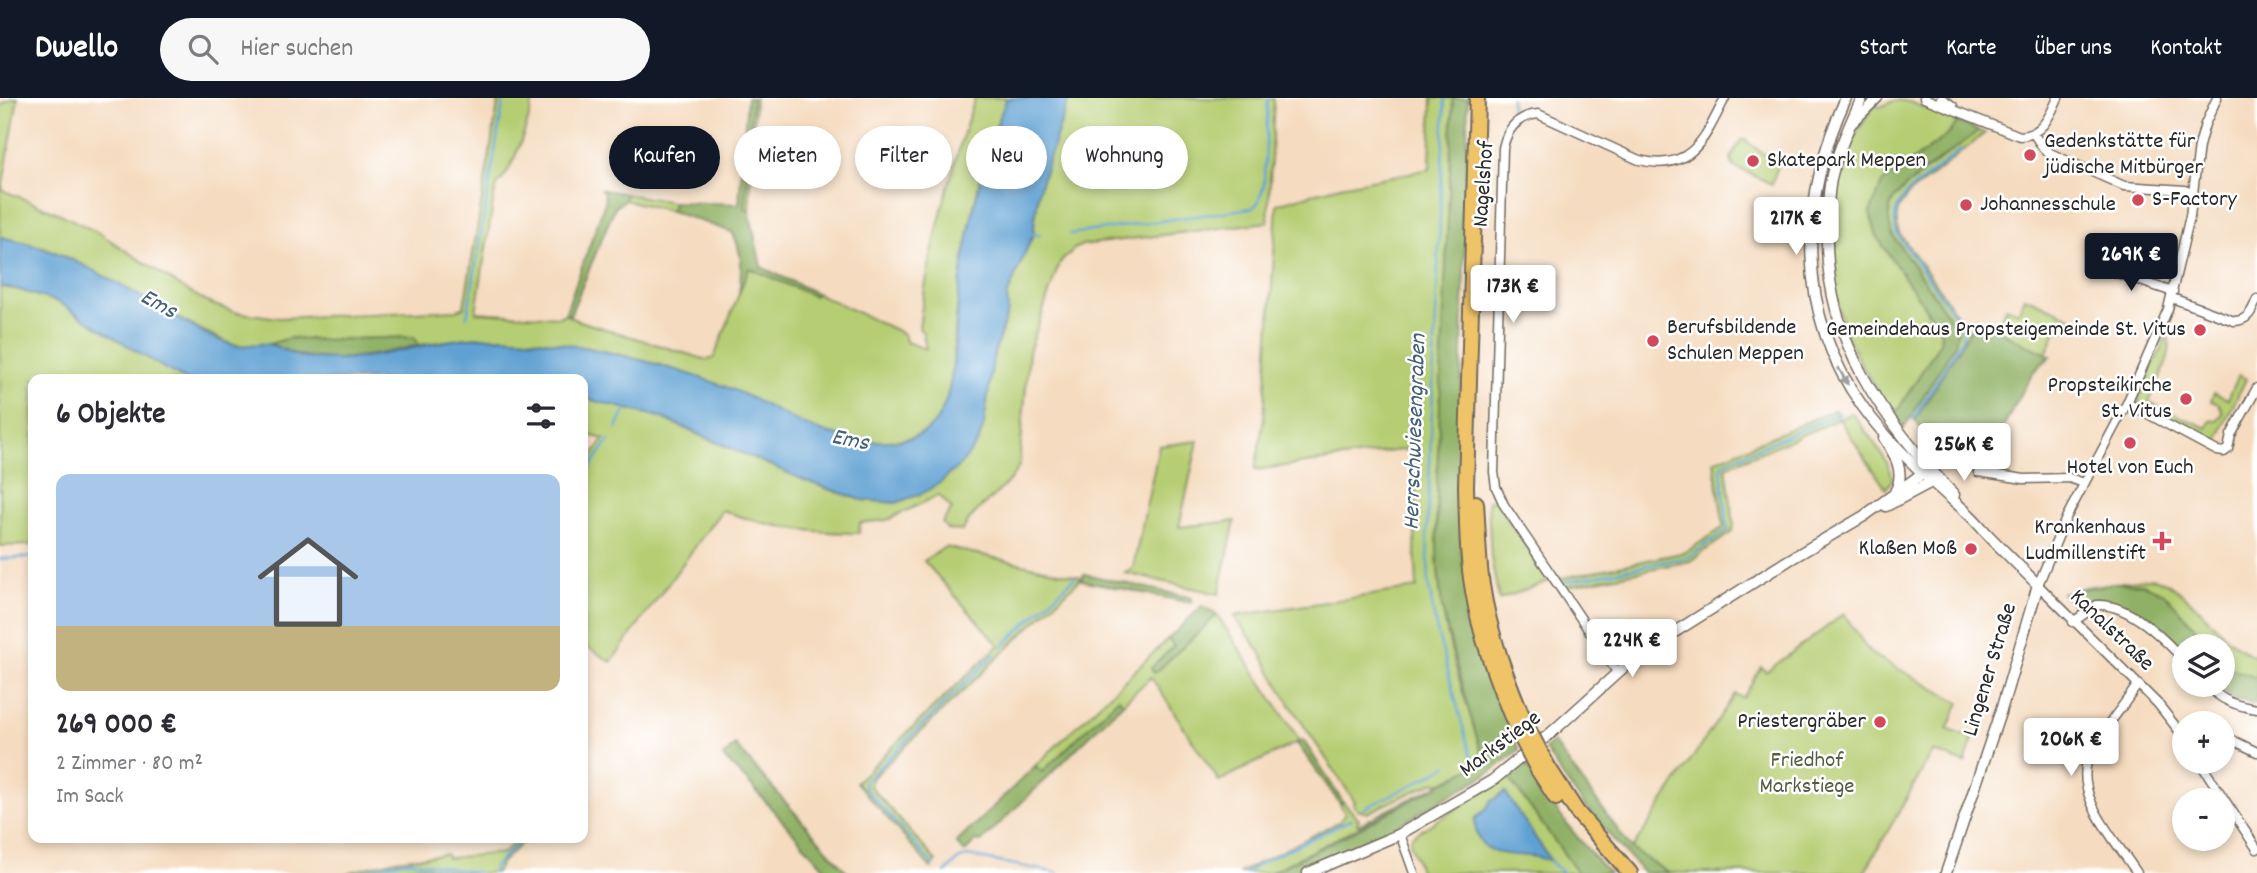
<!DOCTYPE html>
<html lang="de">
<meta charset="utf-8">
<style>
body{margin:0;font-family:Dekko,sans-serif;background:#f7f7f7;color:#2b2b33;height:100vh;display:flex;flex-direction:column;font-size:26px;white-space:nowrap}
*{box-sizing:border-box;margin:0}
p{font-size:23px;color:#7c7c81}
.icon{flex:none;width:38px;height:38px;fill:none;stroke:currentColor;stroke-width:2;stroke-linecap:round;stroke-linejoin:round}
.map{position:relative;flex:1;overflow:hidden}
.details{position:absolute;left:28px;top:276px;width:560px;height:469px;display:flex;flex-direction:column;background:#fff;border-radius:14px;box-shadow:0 4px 10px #0003}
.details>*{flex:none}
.top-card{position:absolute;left:609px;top:28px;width:665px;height:63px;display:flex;gap:14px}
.fabs{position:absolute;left:2172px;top:536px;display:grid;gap:14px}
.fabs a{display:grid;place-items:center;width:63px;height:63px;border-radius:50%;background:#fff;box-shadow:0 4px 10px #0003;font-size:35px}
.price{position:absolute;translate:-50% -60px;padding:0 16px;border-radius:7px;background:#fff;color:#222;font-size:23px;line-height:46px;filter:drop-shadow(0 2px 4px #0008)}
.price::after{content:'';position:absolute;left:50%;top:42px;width:21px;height:16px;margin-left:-10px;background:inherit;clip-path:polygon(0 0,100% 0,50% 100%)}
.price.selected{background:#111827;color:#fff}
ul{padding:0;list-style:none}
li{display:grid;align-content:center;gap:14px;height:371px;padding:0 28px}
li+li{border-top:2px solid #e1e1e2}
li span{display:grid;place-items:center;height:217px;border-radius:14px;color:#555}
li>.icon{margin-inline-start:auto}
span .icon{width:126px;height:126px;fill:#fffc;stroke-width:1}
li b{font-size:30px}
h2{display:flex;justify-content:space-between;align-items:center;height:84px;padding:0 28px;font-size:30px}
.chip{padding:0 24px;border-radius:32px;background:#fff;box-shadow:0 4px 10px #0003;font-size:24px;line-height:63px}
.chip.selected{background:#111827;color:#fff}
header{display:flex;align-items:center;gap:42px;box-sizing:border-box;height:98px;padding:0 35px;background:#111827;color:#fff}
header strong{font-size:33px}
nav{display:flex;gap:38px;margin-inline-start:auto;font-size:24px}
.search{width:490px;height:63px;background:#f7f7f7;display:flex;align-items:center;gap:18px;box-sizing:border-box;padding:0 24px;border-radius:38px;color:#7c7c81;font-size:26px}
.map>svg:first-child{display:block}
</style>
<header>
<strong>Dwello</strong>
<div class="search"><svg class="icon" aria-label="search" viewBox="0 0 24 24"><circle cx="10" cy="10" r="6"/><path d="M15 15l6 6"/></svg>Hier suchen</div>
<nav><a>Start</a><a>Karte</a><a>Über uns</a><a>Kontakt</a></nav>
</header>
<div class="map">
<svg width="2257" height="775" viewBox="0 0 2257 775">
<rect width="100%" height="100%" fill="#fff"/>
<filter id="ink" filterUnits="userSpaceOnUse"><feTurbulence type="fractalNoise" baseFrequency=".0143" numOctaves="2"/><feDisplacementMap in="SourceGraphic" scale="14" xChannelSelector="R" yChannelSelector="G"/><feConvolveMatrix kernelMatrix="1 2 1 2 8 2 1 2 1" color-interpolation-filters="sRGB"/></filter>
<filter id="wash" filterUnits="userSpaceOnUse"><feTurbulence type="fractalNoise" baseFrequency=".00686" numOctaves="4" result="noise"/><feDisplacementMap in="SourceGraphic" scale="28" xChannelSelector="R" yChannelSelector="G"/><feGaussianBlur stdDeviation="1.57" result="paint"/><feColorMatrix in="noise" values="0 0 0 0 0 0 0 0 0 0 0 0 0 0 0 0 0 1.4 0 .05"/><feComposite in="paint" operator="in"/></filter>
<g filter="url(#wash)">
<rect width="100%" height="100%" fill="#f5dbbf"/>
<path fill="#b6ce73" stroke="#707c4f" stroke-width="2" d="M12,0h6l-16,92 56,23 41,20 84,55 26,15 25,9 45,6 178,-8 7,-3 35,-209h34c-2,18 -21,76 -35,85l-4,13 -18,116 83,5 6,-3 11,6 131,40 7,-2 35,-90 65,28 2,-3 88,41 2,8 20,7 -3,-16 -4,-5c10,-79 31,-154 56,-230h32c-28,66 -41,139 -50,210 -5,37 0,75 -18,109 -19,35 -92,25 -123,13 -33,-14 -63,-32 -96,-45 -38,-14 -77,-26 -117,-34 -37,-8 -77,-14 -115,-14 -23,0 -46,5 -69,8l-5,-8 -92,3 -32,-2 -20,6 -27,2 -12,-2 -48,-23 -114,-63 -25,-11 -44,-10v-131z
M752,0h3l-6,112 -4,-1z
M1069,0h205l-6,124 -186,23 -8,4 -15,15 -30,88 -10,114c-13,26 -43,39 -57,65l-14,-1 -6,-7 10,-14 -13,-14 -52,25 -27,3 -1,10h-9c-43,-1 -88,-7 -128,-23l-111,152 -28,-18v-175l21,-30 -21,-5v-36l77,19 45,21 119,50 38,12 34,3 96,-142 16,-50 -1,-15 26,-62 6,-45z
M1432,0h21l-17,421c1,29 1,58 6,86 8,53 27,105 42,156l-39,22h-13l-65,30 -10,-3 -4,-6 2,-2 -66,-99 -30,-53 -25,-34 183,-28 -2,-46 1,-94 -161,22 9,-52 13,-214 63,-18 90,-17z
M1896,2l14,2 75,31 -77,62c-11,12 -14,23 -9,38l70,98 -54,89 -4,-4 -7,12c-21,-27 -40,-55 -54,-86 -32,-76 -25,-175 27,-239l3,4z
M1741,42h4l33,25 -6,19 -39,-18 -2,-8z
M626,96l47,8 -2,9 -46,-11z
M0,189l16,2 42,13 107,67 22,11h-154v165l-33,1z
M2025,199l46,20 -6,13 -8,-2 -11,26 -51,-25 11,-22 12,5z
M2167,237c10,19 -12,49 -18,68l58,25 3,-7 7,-1 6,-7 -4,-9 -8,-3 3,-8 14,6 11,-24 7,4 -23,47 -6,19 -77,-40 -2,-5z
M1835,312l4,9 13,-6c9,13 42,52 40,66 -1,4 -4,6 -6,10l-47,-70 -113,48 8,58 -2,7 -42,29 -126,26 -6,-8 128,-27 38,-25 -10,-66z
M1198,343l-19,86 56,-6 -16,73 -94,-21 7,-4 2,-6 25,-117z
M1488,402l8,1 53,80 -50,19 -8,-42z
M945,449l137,30 -211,202 -1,7 66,75 -5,7 -75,-86 143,-137 -75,-84z
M2154,480c41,13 66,66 103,79v47l-22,-5 -22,-15h9v-38h-38v7l-21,-23 -22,-16 -25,-11 -13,-4 -8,1 -16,10 -17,-17 24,-6z
M1844,516l26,39 90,50 -13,26 26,10 -8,24 -32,-11 -69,121h-196l-36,-24 103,-155 8,4 18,-31 5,5z
M1217,517l83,126 -81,40 -68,-104 -28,26 -5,-4 -76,74 -7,-7 133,-127 7,7 -24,22 3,5z
M1508,679l70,96h-157l-11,-30 2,-7z
M1432,690h3l-166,85h-30l100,-51 6,-8 -5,-10 3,-2 16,17 -2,4 1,2z
M519,740h8l-26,25 -5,10h-35l-42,-7 -52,7h-20l49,-13 50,-6 1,4 56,-5z"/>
<path fill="#90b165" stroke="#5e6e48" stroke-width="2" d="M747,0h5l-7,111 4,1 12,57 55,26 -2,3 -65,-28 -10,25c3,-23 4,-41 -7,-61l-61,-21 2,-9 66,2z
M1453,0h15l-9,384 2,69 12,64 20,73 26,62 -30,23 -92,53 -103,47h-24l78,-39 136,-73 -20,-67 -22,-86 -5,-53v-80z
M1957,24l22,9c-17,13 -78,55 -86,70 -6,11 -5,22 -1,33l66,96 -3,14 -51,84 -10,-12 46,-74 1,-11 -64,-94 -7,-24 12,-30 68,-50z
M600,91l26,5 -1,6 -10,7 -45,108 -5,-1 40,-112 -1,-10z
M1976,222l75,36 -18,16 -46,85 1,5 -53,-13 -20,-29z
M414,239l5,8c-49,12 -102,24 -149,-1l19,-6 33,2z
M1084,476l108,24 -1,5 -110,-23z
M2114,485l29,1 21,9 47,53h-27v7l-21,-23 -22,-16 -25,-11 -13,-4 -8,1 -16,10 -17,-17z
M1202,508l15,9 -62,58 -4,-5 23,-22 -6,-7z
M2223,560l9,11 25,9v26l-22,-5 -22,-15h9z
M1119,600l4,5 -142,139 -5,-1 -11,11 -9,-9 79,-77 7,6z
M1303,642l40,62 -3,2 -43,-61z
M1553,644l79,107 36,24h-24c-36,-38 -72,-79 -99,-124z
M735,647l113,128h-19l-80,-90 -26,-26z
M1526,666c23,40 51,75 83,109h-31l-70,-96z"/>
<path fill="#60a1d3" stroke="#46667f" stroke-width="2" d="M1007,0h62l-30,91 -6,45 -26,62 1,15 -14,41 -10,73 -6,17 -15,20 -22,20 -18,11 -27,10 -34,-3 -56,-19 -146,-64 -77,-19v-18h-396l-22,-11 -107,-67 -42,-13 -16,-2v-50c62,10 115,45 169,76 18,10 44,27 65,32 11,3 22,-3 33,-1 10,1 20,9 31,12 14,3 32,3 46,3 49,-2 95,-22 144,-22 55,0 111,12 164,26 28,8 55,16 82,27 28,12 55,30 84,40 29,11 91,20 114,-4 27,-29 22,-103 28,-142 10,-63 22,-127 47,-186z
M1505,694l46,69c-8,-2 -15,-5 -23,-5 -26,-2 -53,-1 -53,-36 4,-7 14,-11 15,-18z"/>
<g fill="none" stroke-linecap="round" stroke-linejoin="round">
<path stroke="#60a1d3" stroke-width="2.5" d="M1445,0l-18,433 2,56 7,40 34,126 4,8
M1511,14v-14
M1031,136l9,1
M1070,136l182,-26 6,-5 6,-18 4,-87
M467,219l37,-219
M1913,321l49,-80 1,-8 -2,-6 -64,-91c-5,-15 -2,-28 9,-40l55,-45
M617,330l11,-23
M583,380l26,-38
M0,461l33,-2
M1565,484l123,-25 40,-27 -7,-61 3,-6 116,-50
M1002,549l73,-70
M1363,711l55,-27 30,-17
M1550,763l13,12
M933,767l-68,-77 -1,-6 131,-128
M358,775l41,-11 12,-1 68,12
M493,775l1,-6 29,-29
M945,775l13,-13 10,-4 90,17
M1245,775l25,-15 82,-39"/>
</g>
</g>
<g filter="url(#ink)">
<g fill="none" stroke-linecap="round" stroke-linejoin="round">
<g stroke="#72695f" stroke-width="11">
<path id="minor" d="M1924,0l96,38c23,-1 30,-21 38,-38
M1941,0l12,8
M1852,26l26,-26
M2033,35l11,16 8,5 72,32 61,4 7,4
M2099,169l74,25
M2172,200l62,23c14,0 18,-10 23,-22
M2127,305l90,48 7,1 4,-3 3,-14 26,-47
M1978,374l46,7 45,-1 15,5
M2073,524l24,-17c32,-2 67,34 87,55
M1617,574l-113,-167 -8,-18 -2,-15 9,-324c4,-19 14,-32 35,-34l101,46c52,13 66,-22 86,-62
M2206,586c14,16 30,22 51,25
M2222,637l35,17
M2184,639l-26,-33 -120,-119 28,-67 61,-115 41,-94 22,-93 9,-70 6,-22 12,-26
M2199,663l58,88
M1400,736l14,39
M2137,775c-21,-33 -68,-80 -46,-121 13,-24 32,-45 47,-68"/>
</g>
<g stroke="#72695f" stroke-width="13">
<path id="tertiary" d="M1846,0c-47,102 -51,215 17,309 25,35 67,74 100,102 11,9 20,21 30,31 15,15 30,30 45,45l-36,122 -56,166
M1862,0c-10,22 -21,45 -28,69 -6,19 -6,42 -7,63 -3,112 55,187 127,265
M1884,340c11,16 22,35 11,54
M1886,408l49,-26
M1308,775l92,-39 93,-54 58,-47 84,-76 154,-97 75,-44 66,-48"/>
</g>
<g stroke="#72695f" stroke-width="18">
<path id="trunk" d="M1477,0l-11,389c1,35 1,70 7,104 8,49 25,95 45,140
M1476,405c2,27 2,55 6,82 7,48 25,95 44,140
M1548,669l29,45 53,61
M1538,672l18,28"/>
</g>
<use href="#minor" stroke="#fff" stroke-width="8"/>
<use href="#tertiary" stroke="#fff" stroke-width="10"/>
<use href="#trunk" stroke="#efc469" stroke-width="14"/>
<g stroke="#72695f" stroke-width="18" stroke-linecap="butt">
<path id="trunk-bridge" d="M1526,627l22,42
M1518,633l20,39"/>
</g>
<use href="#trunk-bridge" stroke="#efc469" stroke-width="14"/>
</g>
<defs><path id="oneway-solid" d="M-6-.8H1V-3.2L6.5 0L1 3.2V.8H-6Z" transform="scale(1.75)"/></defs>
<use fill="#a0a0a0" href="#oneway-solid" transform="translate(1843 278) rotate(61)"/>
</g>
<g fill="#d1495b" stroke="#fff" stroke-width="2.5">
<circle cx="2030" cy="57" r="7"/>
<circle cx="1753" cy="63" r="7"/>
<circle cx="2138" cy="102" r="7"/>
<circle cx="1966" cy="107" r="7"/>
<circle cx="2200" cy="232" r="7"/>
<circle cx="1653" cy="243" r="7"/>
<circle cx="2186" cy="301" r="7"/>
<circle cx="2130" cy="345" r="7"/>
<path d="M2158.5 432.5h7v7h7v7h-7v7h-7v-7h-7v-7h7z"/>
<circle cx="1971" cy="451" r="7"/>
<circle cx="1880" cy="624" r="7"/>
</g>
<g text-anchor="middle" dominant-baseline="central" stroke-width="5" stroke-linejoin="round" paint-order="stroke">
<g font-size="23" fill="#2b2b2b" stroke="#fff" text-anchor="start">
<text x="2044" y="44">Gedenkstätte für<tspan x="2044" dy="26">jüdische Mitbürger</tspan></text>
<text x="1767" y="63">Skatepark Meppen</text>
<text x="2152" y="102">S-Factory</text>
<text x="1980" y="107">Johannesschule</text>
<text x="1667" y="230">Berufsbildende<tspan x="1667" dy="26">Schulen Meppen</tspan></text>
<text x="2186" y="232" text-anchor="end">Gemeindehaus Propsteigemeinde St. Vitus</text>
<text x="2172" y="288" text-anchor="end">Propsteikirche<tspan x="2172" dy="26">St. Vitus</tspan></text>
<text x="2130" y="370" text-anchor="middle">Hotel von Euch</text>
<text x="2146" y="430" text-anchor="end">Krankenhaus<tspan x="2146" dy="26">Ludmillenstift</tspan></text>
<text x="1957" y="451" text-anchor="end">Klaßen Moß</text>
<text x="1866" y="624" text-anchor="end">Priestergräber</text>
</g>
<g font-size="23" fill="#2b2b2b" stroke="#fff">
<text transform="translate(1485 86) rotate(-86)">Nagelshof</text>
<text transform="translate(2111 533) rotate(44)">Kanalstraße</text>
<text transform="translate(1991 572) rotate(-73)">Lingener Straße</text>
<text transform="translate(1501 647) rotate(-37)">Markstiege</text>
</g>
<g font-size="23" fill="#555c41" stroke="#fff">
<text x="1807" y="663">Friedhof<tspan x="1807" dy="26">Markstiege</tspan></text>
</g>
<g font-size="24" font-style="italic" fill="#436077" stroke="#fff">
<text transform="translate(158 207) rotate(29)">Ems</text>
<text transform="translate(1416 334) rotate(-88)">Herrschwiesengraben</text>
<text transform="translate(850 343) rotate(11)">Ems</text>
</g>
</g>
</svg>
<div class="fabs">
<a><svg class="icon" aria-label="layers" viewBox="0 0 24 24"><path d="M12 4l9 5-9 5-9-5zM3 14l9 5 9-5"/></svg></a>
<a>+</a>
<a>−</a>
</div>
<b class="price" style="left:1796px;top:159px">217K €</b>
<b class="price selected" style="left:2131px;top:195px">269K €</b>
<b class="price" style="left:1513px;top:227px">173K €</b>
<b class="price" style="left:1964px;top:385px">256K €</b>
<b class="price" style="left:1632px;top:581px">224K €</b>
<b class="price" style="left:2071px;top:680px">206K €</b>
<div class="top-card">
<a class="chip selected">Kaufen</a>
<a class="chip">Mieten</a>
<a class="chip">Filter</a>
<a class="chip">Neu</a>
<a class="chip">Wohnung</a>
</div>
<section class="details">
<h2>6 Objekte<svg class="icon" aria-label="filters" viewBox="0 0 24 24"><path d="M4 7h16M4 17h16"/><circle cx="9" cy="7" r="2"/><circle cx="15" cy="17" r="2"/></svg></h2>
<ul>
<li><span style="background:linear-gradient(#a9c7e8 70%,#c2b280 0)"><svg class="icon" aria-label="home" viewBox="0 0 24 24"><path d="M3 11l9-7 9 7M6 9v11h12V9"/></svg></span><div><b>269 000 €</b><p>2 Zimmer · 80 m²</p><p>Im Sack</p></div></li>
</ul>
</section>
</div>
